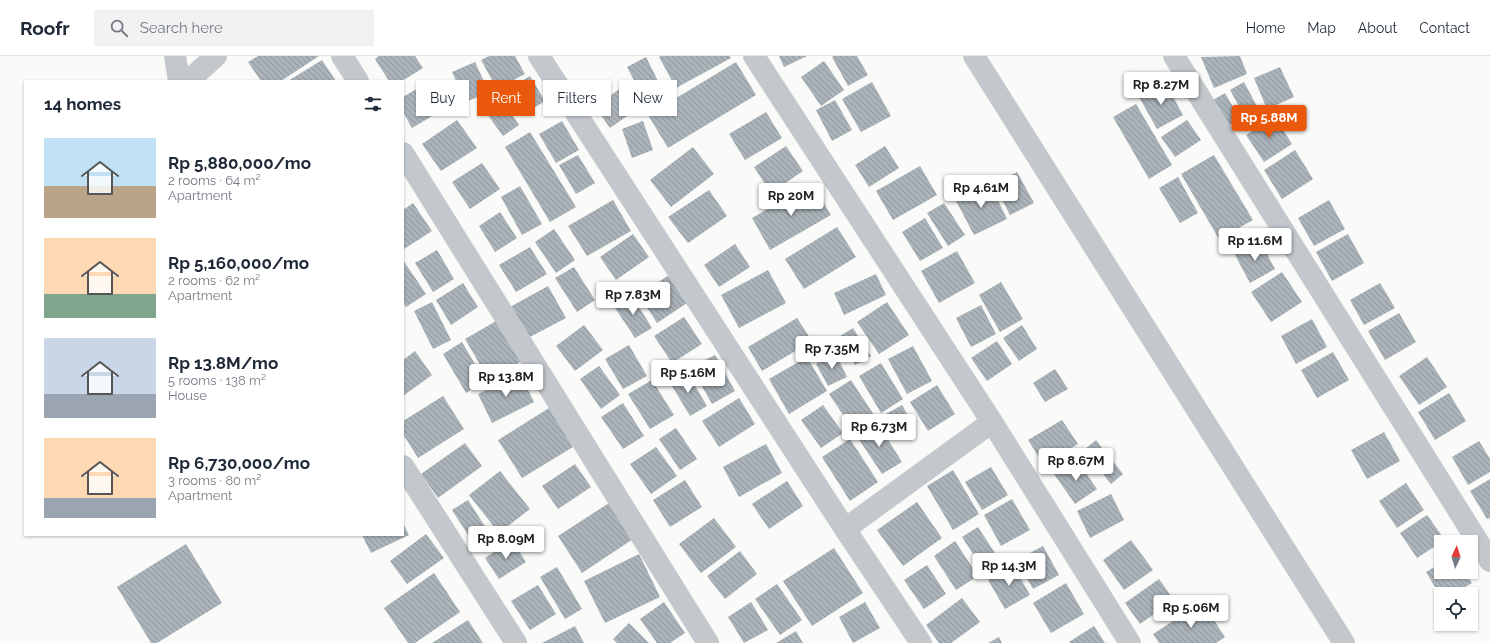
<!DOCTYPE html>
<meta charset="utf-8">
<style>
body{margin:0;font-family:Raleway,sans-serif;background:#f2f2f3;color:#1f2937;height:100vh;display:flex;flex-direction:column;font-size:15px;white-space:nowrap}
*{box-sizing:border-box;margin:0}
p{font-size:13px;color:#747a83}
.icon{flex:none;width:22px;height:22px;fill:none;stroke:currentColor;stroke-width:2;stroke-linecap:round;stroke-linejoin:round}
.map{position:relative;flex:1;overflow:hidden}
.drawer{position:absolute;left:24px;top:24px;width:380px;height:456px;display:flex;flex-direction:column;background:#fff;border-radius:0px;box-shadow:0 1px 3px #0004}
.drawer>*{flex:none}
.top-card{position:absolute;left:416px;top:24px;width:380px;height:36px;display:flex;gap:8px}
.needle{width:26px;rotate:4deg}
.tools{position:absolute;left:1434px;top:479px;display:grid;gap:8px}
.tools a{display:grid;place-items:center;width:44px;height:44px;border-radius:0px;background:#fff;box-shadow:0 1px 3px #0004;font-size:20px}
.price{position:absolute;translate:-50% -34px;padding:0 9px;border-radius:4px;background:#fff;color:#222;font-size:13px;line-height:26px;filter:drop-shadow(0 1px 2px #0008)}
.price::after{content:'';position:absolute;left:50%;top:24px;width:12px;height:9px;margin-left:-6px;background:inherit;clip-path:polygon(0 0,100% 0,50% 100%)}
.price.selected{background:#ea580c;color:#fff}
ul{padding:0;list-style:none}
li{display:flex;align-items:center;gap:12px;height:100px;padding:0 20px}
li span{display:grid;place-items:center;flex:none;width:112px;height:80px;border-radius:0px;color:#555}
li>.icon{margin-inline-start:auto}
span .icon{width:48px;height:48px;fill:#fffc;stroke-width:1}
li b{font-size:17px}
h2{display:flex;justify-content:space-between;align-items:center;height:48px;padding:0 20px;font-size:17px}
.pill{padding:0 14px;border-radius:0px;background:#fff;box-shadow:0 1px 3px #0004;font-size:14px;line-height:36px}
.pill.selected{background:#ea580c;color:#fff}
header{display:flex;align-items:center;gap:24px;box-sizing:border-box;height:56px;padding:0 20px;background:#fff;border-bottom:1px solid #e0e1e3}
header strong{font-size:19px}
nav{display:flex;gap:22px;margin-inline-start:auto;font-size:14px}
.search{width:280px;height:36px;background:#f2f2f3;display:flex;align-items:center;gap:10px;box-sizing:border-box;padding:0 14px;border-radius:0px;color:#747a83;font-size:15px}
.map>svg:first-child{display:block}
</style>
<header>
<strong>Roofr</strong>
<div class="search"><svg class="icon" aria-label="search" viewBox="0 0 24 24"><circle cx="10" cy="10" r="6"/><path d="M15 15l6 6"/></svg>Search here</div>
<nav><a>Home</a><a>Map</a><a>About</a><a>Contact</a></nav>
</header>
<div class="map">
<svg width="1490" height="587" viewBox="0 0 1490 587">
<defs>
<pattern id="building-back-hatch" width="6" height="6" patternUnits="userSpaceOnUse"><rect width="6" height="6" fill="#aab3b9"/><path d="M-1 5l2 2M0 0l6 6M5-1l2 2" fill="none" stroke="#8e969c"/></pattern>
</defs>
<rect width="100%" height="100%" fill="#fafaf8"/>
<path fill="url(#building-back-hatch)" d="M258,0h61l-38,25h-20l-13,-19z
M379,0h36l8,12 -21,13h-13l-14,-22z
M489,0h26l10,18 -28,15 -16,-29z
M661,0h69l1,2 -55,30 -17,-31z
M779,0h28l-23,11z
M834,0h23l11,19 -20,11 -16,-29z
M1240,0l7,18 -33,14 -13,-31z
M646,1l17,34 -18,10 -18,-34z
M322,4l14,21h-48z
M824,5l20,29 -23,16 -20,-29z
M475,6l14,30 -23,10 -14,-30z
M736,6l20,33 -88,53 -20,-33z
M1280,11l14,30 -27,12 -13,-31z
M530,20l15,25 -24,15 -16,-25z
M428,26l16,27 -32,19 -9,-16v-15z
M872,26l19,34 -30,16 -19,-33z
M1165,26l18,33 -26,14 -18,-32z
M1244,26l15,28 -14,7 -15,-27z
M622,31l15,22 -27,19 -15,-21z
M1225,37l15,26 -12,7 -15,-26z
M499,39l20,30 -16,11 -21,-29z
M835,44l17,30 -20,11 -16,-31z
M1136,48l36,61 -23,14 -36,-62z
M766,56l16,26 -37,22 -16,-26z
M1275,61l17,27 -28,18 -18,-27z
M457,64l20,28 -36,23 -19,-27z
M1187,64l14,20 -26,17 -14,-20z
M562,65l17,29 -23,13 -17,-29z
M643,65l10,29 -21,8 -10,-29z
M530,76l46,75 -26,15 -45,-75z
M786,90l17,25 -32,22 -17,-26z
M885,90l14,22 -30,19 -14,-22z
M693,91l21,27 -43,33 -21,-27z
M1295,94l18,29 -31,20 -18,-29z
M578,99l17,28 -19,11 -17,-29z
M1214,99l39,65 -34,19 -38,-65z
M482,107l18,26 -30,20 -18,-27z
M920,110l17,29 -44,25 -17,-29z
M1017,116l17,31 -24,12 -16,-31z
M1178,121l20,36 -18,10 -21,-35z
M989,126l18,37 -33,16 -19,-36z
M812,128l19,31 -61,35 -18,-32z
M520,130l22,38 -20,11 -21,-38z
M709,134l18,26 -39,27 -20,-26z
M613,144l18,31 -44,25 -19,-30z
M1329,144l16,29 -31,17 -16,-28z
M413,147l19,28 -28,18 -1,-39z
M944,147l21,32 -17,11 -21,-33z
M500,156l17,26 -22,14 -16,-26z
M925,162l18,30 -23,13 -18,-29z
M837,171l19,30 -52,32 -19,-30z
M554,173l21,31 -19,13 -21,-31z
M633,178l16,23 -33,23 -16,-23z
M1348,178l16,29 -32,18 -16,-29z
M1260,185l15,28 -25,14 -15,-28z
M735,188l15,23 -31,20 -15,-22z
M530,191l17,27 -31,18 -17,-27z
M437,194l17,29 -21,13 -18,-29z
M957,195l18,32 -36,20 -18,-32z
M403,204l23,34 -20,13 -3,-5z
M574,211l21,33 -18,12 -22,-34z
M768,214l18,33 -47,25 -18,-33z
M1282,216l20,30 -31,20 -20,-30z
M876,218l10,21 -42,20 -10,-22z
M669,219l18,28 -30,20 -18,-28z
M1001,226l22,37 -23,13 -21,-37z
M463,227l15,24 -27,18 -15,-25z
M1380,227l15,25 -31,17 -14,-25z
M548,230l18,32 -38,20 -18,-31z
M631,238l21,34 -17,10 -22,-33z
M432,246l19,38 -18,9 -19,-38z
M887,246l22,33 -30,19 -22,-32z
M981,249l15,29 -25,13 -15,-29z
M1399,257l17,29 -31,18 -17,-29z
M684,261l18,27 -30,19 -18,-27z
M797,262l15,23 -50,30 -14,-24z
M1312,263l15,28 -31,17 -15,-28z
M498,264l24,41 -33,19 -24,-41z
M584,269l19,25 -28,21 -19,-25z
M1022,269l15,24 -18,12 -16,-23z
M853,272l18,28 -16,9 -18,-27z
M997,285l15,23 -25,17 -16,-23z
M462,286l23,39 -19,12 -23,-39z
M629,289l18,31 -24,13 -18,-30z
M913,290l19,35 -25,13 -19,-35z
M415,295l17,24 -29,21v-36z
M1333,296l16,28 -32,18 -16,-28z
M836,298l11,23 -19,9 -12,-22z
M715,299l20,36 -23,13 -21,-37z
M807,301l20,34 -38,23 -20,-35z
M1427,301l20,30 -28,18 -20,-29z
M881,307l22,36 -22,14 -22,-37z
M599,310l21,29 -19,14 -21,-30z
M1055,313l13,20 -23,13 -12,-19z
M687,316l20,34 -17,10 -21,-35z
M520,318l14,28 -42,21 -14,-29z
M652,324l22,35 -24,14 -22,-35z
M851,324l25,38 -22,13 -25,-37z
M937,329l18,29 -27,17 -18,-29z
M1449,337l17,28 -31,19 -17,-28z
M443,340l21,33 -46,29 -15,-24v-13z
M739,342l16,26 -36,23 -17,-26z
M623,347l21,33 -21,13 -22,-32z
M823,349l20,28 -22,15 -20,-28z
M902,349l11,19 -18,11 -11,-20z
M549,352l24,39 -51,31 -24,-38z
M1062,364l16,24 -34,21 -16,-25z
M877,366l25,40 -20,12 -26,-39z
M676,372l21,31 -17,11 -21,-31z
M1384,376l16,29 -33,18 -16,-29z
M850,383l28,43 -28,19 -28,-44z
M1096,384l27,34 -12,10 -27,-34z
M1479,385l11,18v13l-22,13 -16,-28z
M465,387l17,23 -44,32 -17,-24z
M766,388l16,29 -43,24 -16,-30z
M656,391l21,29 -26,18 -21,-30z
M1076,403l21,30 -22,15 -21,-30z
M575,408l16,23 -33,22 -16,-23z
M991,411l17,28 -26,15 -17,-28z
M953,414l26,44 -26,16 -26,-44z
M500,415l30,38 -31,24 -30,-38z
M1490,423v39l-3,1 -17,-28z
M685,424l17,27 -32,20 -17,-27z
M787,425l16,25 -34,23 -17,-25z
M1406,427l18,27 -27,18 -18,-27z
M1111,438l13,26 -34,18 -13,-27z
M1012,443l18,31 -29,16 -17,-31z
M468,444l20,31 -16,10 -20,-31z
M917,446l25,36 -39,28 -26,-36z
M609,447l24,36 -51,34 -24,-37z
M1427,459l18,25 -28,18 -17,-25z
M714,462l22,29 -35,26 -22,-29z
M403,467l6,12 -38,18 -9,-18h41z
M978,471l24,37 -16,10 -24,-37z
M426,478l18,24 -37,26 -17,-23z
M512,484l14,22 -27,17 -14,-21z
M1131,484l22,30 -29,20 -21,-30z
M955,485l23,35 -22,14 -22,-34z
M186,488l36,59 -65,40h-6l-34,-56z
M1043,490l16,29 -26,14 -16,-29z
M834,492l29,45 -51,33 -29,-45z
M740,495l17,23 -32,25 -18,-23z
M639,498l21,43 -55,26 -21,-42z
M1441,507v9h24l7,11 -19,11h-12v3l-15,-25z
M927,509l19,29 -22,15 -20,-29z
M1013,509l17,30 -25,14 -17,-29z
M557,511l25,42 -17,10 -25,-42z
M434,517l26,39 -45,31h-7l-24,-35z
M1159,523l15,21 -34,24 -15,-21z
M1066,527l18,31 -33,19 -18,-30z
M777,528l25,36 -22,15 -25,-36z
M538,529l18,29 -26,16 -19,-29z
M962,542l18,24 -29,21h-12l-13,-18z
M664,546l21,31 -15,10h-13l-17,-24z
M751,546l17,28 -24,13 -16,-26z
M865,546l15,26 -27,15 -14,-26z
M1202,546l23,35 -9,6h-57l-6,-9z
M468,564l15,23h-51z
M629,567l20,20h-32l-4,-4z
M575,570l9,17h-42z
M1094,570l11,17h-35l-1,-1z
M796,575l7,12h-27z
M999,581l3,6h-14z"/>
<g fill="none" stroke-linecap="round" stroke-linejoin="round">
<path stroke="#c3c8cc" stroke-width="22" d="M175,0l4,25
M342,0l16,25
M539,0l306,473 76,114
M754,0l238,366 138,221
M974,0l370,587
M1174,0l316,505
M188,25l28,-25
M403,97l305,490
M403,410l113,177
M845,473l147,-107"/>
</g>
</svg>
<div class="tools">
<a><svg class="needle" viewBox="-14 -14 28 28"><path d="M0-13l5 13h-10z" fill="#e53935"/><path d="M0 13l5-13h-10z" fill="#747a83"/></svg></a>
<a><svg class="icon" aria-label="locate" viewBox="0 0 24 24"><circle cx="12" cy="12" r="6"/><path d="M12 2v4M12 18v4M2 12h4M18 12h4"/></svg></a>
</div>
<b class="price" style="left:1161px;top:50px">Rp 8.27M</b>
<b class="price selected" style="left:1269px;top:83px">Rp 5.88M</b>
<b class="price" style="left:981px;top:153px">Rp 4.61M</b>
<b class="price" style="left:791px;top:161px">Rp 20M</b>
<b class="price" style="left:1255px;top:206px">Rp 11.6M</b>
<b class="price" style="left:633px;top:260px">Rp 7.83M</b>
<b class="price" style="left:832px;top:314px">Rp 7.35M</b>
<b class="price" style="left:688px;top:338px">Rp 5.16M</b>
<b class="price" style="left:506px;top:342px">Rp 13.8M</b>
<b class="price" style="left:879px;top:392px">Rp 6.73M</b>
<b class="price" style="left:1076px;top:426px">Rp 8.67M</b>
<b class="price" style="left:506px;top:504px">Rp 8.09M</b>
<b class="price" style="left:1009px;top:531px">Rp 14.3M</b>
<b class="price" style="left:1191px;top:573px">Rp 5.06M</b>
<div class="top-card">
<a class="pill">Buy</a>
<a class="pill selected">Rent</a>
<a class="pill">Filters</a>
<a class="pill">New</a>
</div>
<section class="drawer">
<h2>14 homes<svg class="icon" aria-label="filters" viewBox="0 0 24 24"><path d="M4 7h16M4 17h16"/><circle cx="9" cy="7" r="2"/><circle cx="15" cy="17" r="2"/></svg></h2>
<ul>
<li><span style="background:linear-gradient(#bfe0f5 60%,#b9a48a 0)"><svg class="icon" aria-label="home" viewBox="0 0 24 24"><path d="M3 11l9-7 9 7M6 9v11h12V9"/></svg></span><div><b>Rp 5,880,000/mo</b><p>2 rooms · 64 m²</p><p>Apartment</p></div></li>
<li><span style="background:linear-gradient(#ffd9b3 70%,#7fa58c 0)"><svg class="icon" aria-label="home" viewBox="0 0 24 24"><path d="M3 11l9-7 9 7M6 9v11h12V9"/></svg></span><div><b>Rp 5,160,000/mo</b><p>2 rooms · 62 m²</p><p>Apartment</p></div></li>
<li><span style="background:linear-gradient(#c9d6e8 70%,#9aa5b1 0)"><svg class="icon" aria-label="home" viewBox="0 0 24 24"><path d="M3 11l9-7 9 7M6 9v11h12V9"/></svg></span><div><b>Rp 13.8M/mo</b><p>5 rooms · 138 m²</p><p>House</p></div></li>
<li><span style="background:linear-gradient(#ffd9b3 75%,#9aa5b1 0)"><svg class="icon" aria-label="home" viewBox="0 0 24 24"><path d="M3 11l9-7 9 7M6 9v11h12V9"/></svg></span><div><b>Rp 6,730,000/mo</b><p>3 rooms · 80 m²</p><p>Apartment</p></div></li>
</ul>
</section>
</div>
